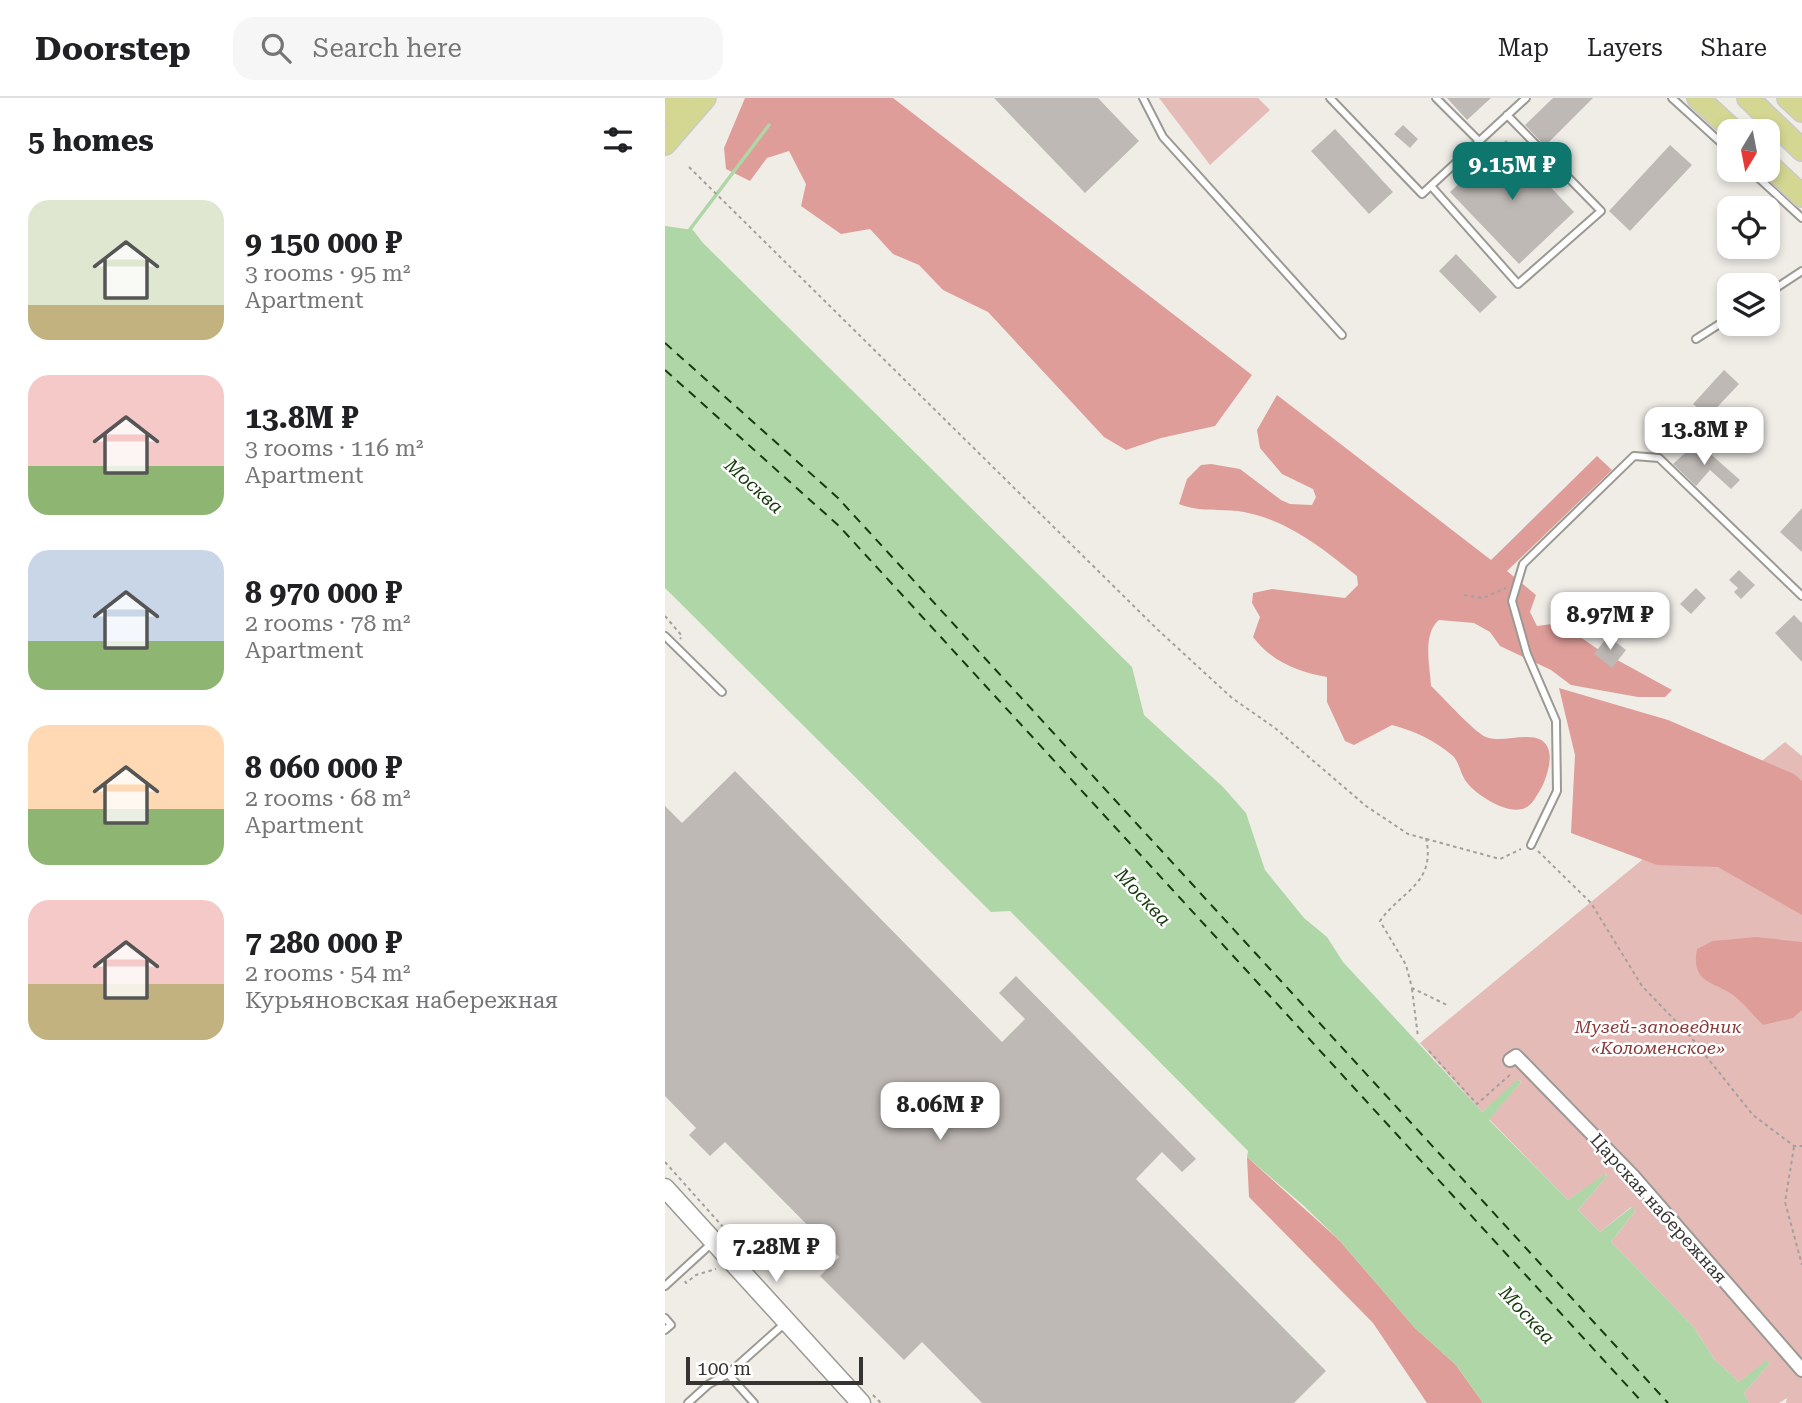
<!DOCTYPE html>
<meta charset="utf-8">
<style>
body{margin:0;font-family:"Roboto Serif",serif;background:#f6f6f6;color:#202124;height:100vh;display:flex;flex-direction:column;font-size:26px;white-space:nowrap}
*{box-sizing:border-box;margin:0}
p{font-size:23px;color:#757577}
.icon{flex:none;width:38px;height:38px;fill:none;stroke:currentColor;stroke-width:2;stroke-linecap:round;stroke-linejoin:round}
.map{position:relative;flex:1;overflow:hidden}
.side{display:flex;flex-direction:column;background:#fff;width:665px}
.side>*{flex:none}
.needle{width:46px;rotate:190deg}
.buttons{position:absolute;left:1052px;top:21px;display:grid;gap:14px}
.buttons a{display:grid;place-items:center;width:63px;height:63px;border-radius:14px;background:#fff;box-shadow:0 4px 10px #0003;font-size:35px}
.scale{position:absolute;left:21px;bottom:18px;width:177px;box-sizing:border-box;padding-left:7px;border:4px solid #353432;border-top:0;font-size:19px;line-height:24px;white-space:nowrap;color:#353432;-webkit-text-stroke:5px #fff;paint-order:stroke}
.price{position:absolute;translate:-50% -60px;padding:0 16px;border-radius:14px;background:#fff;color:#222;font-size:23px;line-height:46px;filter:drop-shadow(0 2px 4px #0008)}
.price::after{content:'';position:absolute;left:50%;top:42px;width:21px;height:16px;margin-left:-10px;background:inherit;clip-path:polygon(0 0,100% 0,50% 100%)}
.price.selected{background:#0f766e;color:#fff}
ul{padding:0;list-style:none}
li{display:flex;align-items:center;gap:21px;height:175px;padding:0 28px}
li span{display:grid;place-items:center;flex:none;width:196px;height:140px;border-radius:21px;color:#555}
li>.icon{margin-inline-start:auto}
span .icon{width:84px;height:84px;fill:#fffc;stroke-width:1}
li b{font-size:30px}
h2{display:flex;justify-content:space-between;align-items:center;height:84px;padding:0 28px;font-size:30px}
header{display:flex;align-items:center;gap:42px;box-sizing:border-box;height:98px;padding:0 35px;background:#fff;border-bottom:2px solid #e0e0e0}
header strong{font-size:33px}
nav{display:flex;gap:38px;margin-inline-start:auto;font-size:24px}
.search{width:490px;height:63px;background:#f6f6f6;display:flex;align-items:center;gap:18px;box-sizing:border-box;padding:0 24px;border-radius:21px;color:#757577;font-size:26px}
main{display:flex;flex:1;min-height:0}
.map>svg:first-child{display:block}
</style>
<header>
<strong>Doorstep</strong>
<div class="search"><svg class="icon" aria-label="search" viewBox="0 0 24 24"><circle cx="10" cy="10" r="6"/><path d="M15 15l6 6"/></svg>Search here</div>
<nav><a>Map</a><a>Layers</a><a>Share</a></nav>
</header>
<main>
<section class="side">
<h2>5 homes<svg class="icon" aria-label="filters" viewBox="0 0 24 24"><path d="M4 7h16M4 17h16"/><circle cx="9" cy="7" r="2"/><circle cx="15" cy="17" r="2"/></svg></h2>
<ul>
<li><span style="background:linear-gradient(#dfe7d0 75%,#c2b280 0)"><svg class="icon" aria-label="home" viewBox="0 0 24 24"><path d="M3 11l9-7 9 7M6 9v11h12V9"/></svg></span><div><b>9 150 000 ₽</b><p>3 rooms · 95 m²</p><p>Apartment</p></div></li>
<li><span style="background:linear-gradient(#f6c9c9 65%,#8fb573 0)"><svg class="icon" aria-label="home" viewBox="0 0 24 24"><path d="M3 11l9-7 9 7M6 9v11h12V9"/></svg></span><div><b>13.8M ₽</b><p>3 rooms · 116 m²</p><p>Apartment</p></div></li>
<li><span style="background:linear-gradient(#c9d6e8 65%,#8fb573 0)"><svg class="icon" aria-label="home" viewBox="0 0 24 24"><path d="M3 11l9-7 9 7M6 9v11h12V9"/></svg></span><div><b>8 970 000 ₽</b><p>2 rooms · 78 m²</p><p>Apartment</p></div></li>
<li><span style="background:linear-gradient(#ffd9b3 60%,#8fb573 0)"><svg class="icon" aria-label="home" viewBox="0 0 24 24"><path d="M3 11l9-7 9 7M6 9v11h12V9"/></svg></span><div><b>8 060 000 ₽</b><p>2 rooms · 68 m²</p><p>Apartment</p></div></li>
<li><span style="background:linear-gradient(#f6c9c9 60%,#c2b280 0)"><svg class="icon" aria-label="home" viewBox="0 0 24 24"><path d="M3 11l9-7 9 7M6 9v11h12V9"/></svg></span><div><b>7 280 000 ₽</b><p>2 rooms · 54 m²</p><p>Курьяновская набережная</p></div></li>
</ul>
</section>
<div class="map">
<svg width="1137" height="1305" viewBox="0 0 1137 1305">
<rect width="100%" height="100%" fill="#f0ede7"/>
<path fill="#e5bbb8" d="M494,0h99l12,12 -60,55z
M1120,644l17,14v647h-16l1,-5 -8,5h-30l-5,-10 26,-30 -3,-2 -28,21 -25,-23 -21,-33 -82,-84 24,-31 -4,-4 -31,25 -22,-22 29,-34 -1,-2 -38,26 -79,-81 32,-37 -2,-2 -37,32 -62,-69z"/>
<path fill="#de9d99" d="M80,0h148l359,277 -37,51 -54,12 -35,12 -22,-13 -116,-125 -45,-22 -24,-25 -26,-11 -23,-25 -29,5 -40,-28 5,-22 -17,-33 -22,7 -17,23 -24,-12 -2,-21z
M612,297l214,165 106,-104 15,14 -105,101 29,24 -6,17 7,14 23,-3 39,27 73,40 -7,7h-27l-67,-12 -20,-15 -51,-24 -10,-14 -16,-9 -35,-3c-17,14 -9,46 -8,66 12,11 44,47 55,51 19,8 56,-12 63,14 3,12 -4,32 -10,41 -4,6 -7,13 -14,16 -17,8 -51,-14 -60,-28 -5,-8 -6,-18 -12,-24 -19,-16 -38,-25 -61,-31l-38,20 -9,-4 -18,-39v-25c-29,-5 -56,-16 -74,-40l7,-20 -8,-14 1,-10 19,-4 73,9 13,-13 -1,-9c-35,-28 -68,-55 -113,-64 -23,-4 -43,1 -65,-8l8,-25 14,-14 10,-1 29,5 41,31 9,4 22,1 4,-8 -3,-8 -31,-15 -22,-26 -3,-18z
M894,590l109,32 126,54 8,7v134l-84,-48 -61,-2 -86,-32 4,-78z
M1091,839l46,5v68l-9,8 -30,7c-10,-10 -21,-24 -33,-32 -20,-12 -39,-12 -33,-44l16,-8z
M582,1059l92,83 76,88 41,37 27,38h-56l-54,-80 -124,-126z"/>
<path fill="#aed6a6" d="M0,128l28,4 10,13 429,424 12,48 79,72 23,26 19,57 39,48 23,19 16,25 139,150 36,-33 3,3 -32,38 79,80 37,-26 2,2 -29,34 22,22 32,-25 3,4 -24,31 82,84 21,33 25,23 28,-22 3,3 -26,30 5,10h-266l-27,-38 -41,-37 -76,-88 -35,-34 -57,-49 1,-6 -238,-240 -19,1 -326,-324z"/>
<g fill="none" stroke-linecap="round" stroke-linejoin="round">
<path stroke="#aed6a6" stroke-width="3.5" d="M23,134l81,-107"/>
<path stroke="#153c0b" stroke-width="2" stroke-dasharray="9 7" stroke-linecap="butt" d="M0,245l173,155 830,905
M0,272l174,156 804,877"/>
</g>
<path fill="#bfb9b5" d="M329,0h104l41,43 -54,52z
M782,0h44l-24,22z
M888,0h40l-48,48 -20,-21z
M738,27l15,14 -8,9 -16,-14z
M670,31l58,63 -24,22 -58,-63z
M841,42l68,72 -55,52 -69,-72z
M1005,47l22,20 -62,66 -21,-20z
M791,156l41,43 -17,16 -41,-42z
M1059,272l15,14 -31,33 -15,-13z
M1032,344l43,38 -9,9 -21,-19 -14,16 -23,-22z
M1137,410v44l-22,-20z
M1074,472l16,15 -14,14 -7,-7 4,-4 -9,-8z
M1031,490l10,10 -15,16 -11,-10z
M1129,517l8,8v39l-27,-29z
M943,538l18,14 -14,18 -18,-14z
M70,673l267,271 23,-23 -26,-26 17,-17 180,183 -14,13 -20,-20 -26,27 190,192 -32,32h-312l-60,-61 -18,18 -84,-84 19,-19 -114,-115 -15,14 -21,-21 7,-7 -31,-32v-290l17,17z"/>
<g fill="none" stroke-linecap="round" stroke-linejoin="round">
<g stroke="#9c9993" stroke-width="10">
<path id="lane" d="M478,0l20,39 179,198
M665,0l92,96 104,-96
M771,0l43,43
M1007,0l57,52
M1085,72l52,48
M766,88l87,98 83,-73 -94,-96
M1102,196l35,-23
M1031,241l33,-21
M0,538l57,56
M866,747l26,-54 -1,-70 -29,-67 -15,-53 11,-37 111,-108 25,2 143,138
M0,1188l47,-43
M0,1220l6,7 -6,5
M23,1305l21,-19 19,-10
M89,1305l-26,-29 56,-50"/>
</g>
<g stroke="#9c9993" stroke-width="16">
<path id="street" d="M845,962l6,-4 117,120 169,194"/>
</g>
<g stroke="#9c9993" stroke-width="21">
<path id="secondary" d="M0,1090l196,215"/>
</g>
<g stroke="#cacaca" stroke-width="24">
<path id="primary" d="M1033,0l36,33
M1083,0l54,52
M1123,0l14,13
M0,15l14,-15
M0,46l40,-46
M1102,65l35,33"/>
</g>
<path stroke="#a3a19d" stroke-width="2" stroke-dasharray="3.5 3.5" stroke-linecap="butt" d="M24,69l468,462 75,69 43,30 91,78 42,28 92,25 21,-10
M799,497l19,3 23,-10
M0,518l17,20 -2,3
M761,740c10,46 -24,52 -46,83l26,44 6,23 37,18
M873,753l53,52 51,83 48,50 63,79 41,31h8
M747,891l6,48
M764,953l48,53 35,-31
M1129,1049l-9,55 17,63
M0,1064l83,93
M20,1183l1,2 10,-8 20,-6
M208,1297l8,8"/>
<use href="#lane" stroke="#fff" stroke-width="6"/>
<use href="#street" stroke="#fff" stroke-width="12"/>
<use href="#secondary" stroke="#fff" stroke-width="18"/>
<use href="#primary" stroke="#d4d792" stroke-width="21"/>
</g>
<g text-anchor="middle" dominant-baseline="central" stroke-width="5" stroke-linejoin="round" paint-order="stroke">
<g font-size="18" font-style="italic" fill="#893938" stroke="#fff">
<text x="993" y="928">Музей-заповедник<tspan x="993" dy="21">«Коломенское»</tspan></text>
</g>
<g font-size="18" fill="#353432" stroke="#fff">
<text transform="translate(994 1110) rotate(48)">Царская набережная</text>
</g>
<g font-size="19" font-style="italic" fill="#153c0b" stroke="#fff">
<text transform="translate(89 388) rotate(42)">Москва</text>
<text transform="translate(478 799) rotate(47)">Москва</text>
<text transform="translate(862 1217) rotate(47)">Москва</text>
</g>
</g>
</svg>
<div class="buttons">
<a><svg class="needle" viewBox="-14 -14 28 28"><path d="M0-13l5 13h-10z" fill="#e53935"/><path d="M0 13l5-13h-10z" fill="#757577"/></svg></a>
<a><svg class="icon" aria-label="locate" viewBox="0 0 24 24"><circle cx="12" cy="12" r="6"/><path d="M12 2v4M12 18v4M2 12h4M18 12h4"/></svg></a>
<a><svg class="icon" aria-label="layers" viewBox="0 0 24 24"><path d="M12 4l9 5-9 5-9-5zM3 14l9 5 9-5"/></svg></a>
</div>
<div class="scale">100 m</div>
<b class="price selected" style="left:847px;top:104px">9.15M ₽</b>
<b class="price" style="left:1039px;top:369px">13.8M ₽</b>
<b class="price" style="left:945px;top:554px">8.97M ₽</b>
<b class="price" style="left:275px;top:1044px">8.06M ₽</b>
<b class="price" style="left:111px;top:1186px">7.28M ₽</b>
</div>
</main>
